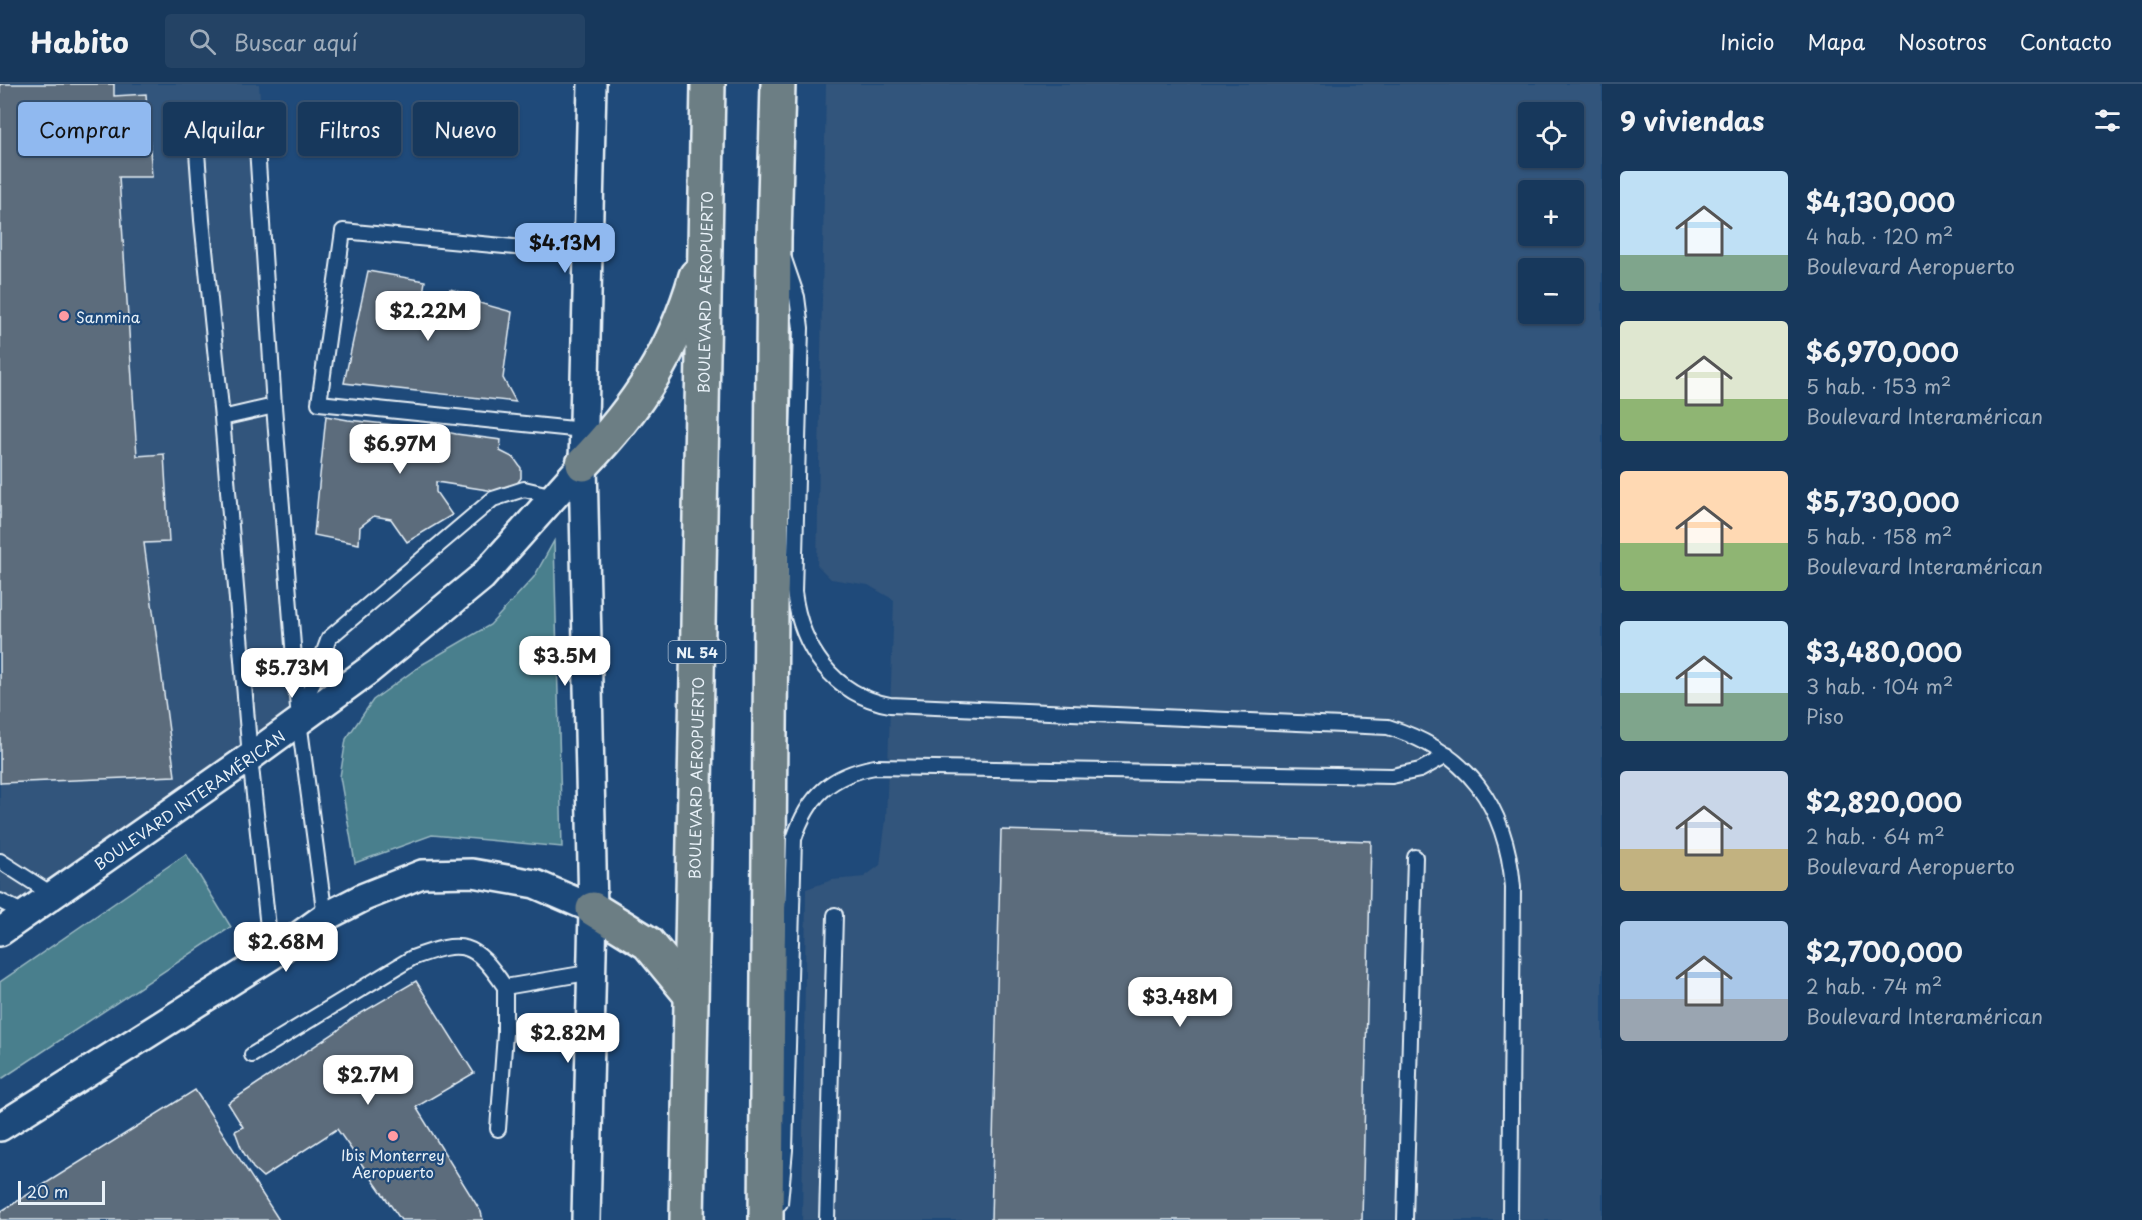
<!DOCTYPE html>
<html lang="es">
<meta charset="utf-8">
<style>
body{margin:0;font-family:"Playpen Sans",sans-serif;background:#244365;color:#f1f3f6;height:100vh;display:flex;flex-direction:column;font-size:22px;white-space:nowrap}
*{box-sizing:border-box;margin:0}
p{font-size:20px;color:#9eacbb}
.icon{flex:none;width:33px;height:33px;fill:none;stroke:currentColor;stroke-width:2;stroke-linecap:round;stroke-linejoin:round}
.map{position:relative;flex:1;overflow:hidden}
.sheet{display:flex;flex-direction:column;background:#17385c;width:540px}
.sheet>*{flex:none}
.hud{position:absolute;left:18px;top:18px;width:570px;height:54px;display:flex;gap:12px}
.buttons{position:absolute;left:1518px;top:18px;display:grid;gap:12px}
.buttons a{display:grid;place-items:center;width:66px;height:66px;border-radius:6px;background:#17385c;box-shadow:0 2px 4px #0004,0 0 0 2px #365272;font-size:30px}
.scale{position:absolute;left:18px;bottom:15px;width:87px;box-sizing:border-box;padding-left:6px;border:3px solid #e8f1f8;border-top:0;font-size:16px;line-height:21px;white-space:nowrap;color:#e8f1f8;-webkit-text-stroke:4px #1f4a7a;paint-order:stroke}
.price{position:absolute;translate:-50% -51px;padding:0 14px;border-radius:12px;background:#fff;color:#222;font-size:20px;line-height:39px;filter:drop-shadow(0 2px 3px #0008)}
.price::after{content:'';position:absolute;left:50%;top:36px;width:18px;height:14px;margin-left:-9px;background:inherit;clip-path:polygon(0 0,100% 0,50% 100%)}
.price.on{background:#90b9f0;color:#111}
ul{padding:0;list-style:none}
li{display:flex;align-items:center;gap:18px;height:150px;padding:0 18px}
li span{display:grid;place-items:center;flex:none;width:168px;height:120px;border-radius:6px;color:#555}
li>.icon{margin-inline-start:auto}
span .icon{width:72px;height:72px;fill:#fffc;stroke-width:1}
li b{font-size:26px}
h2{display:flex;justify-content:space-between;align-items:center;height:72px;padding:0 18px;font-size:26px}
.pill{padding:0 21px;border-radius:6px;background:#17385c;box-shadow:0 2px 4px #0004,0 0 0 2px #365272;font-size:21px;line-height:54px}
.pill.on{background:#90b9f0;color:#111}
header{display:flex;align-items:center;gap:36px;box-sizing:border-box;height:84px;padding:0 30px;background:#17385c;border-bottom:2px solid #365272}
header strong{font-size:28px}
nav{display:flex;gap:33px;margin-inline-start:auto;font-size:21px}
.search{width:420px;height:54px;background:#244365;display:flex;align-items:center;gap:15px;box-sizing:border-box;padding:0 21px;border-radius:6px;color:#9eacbb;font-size:22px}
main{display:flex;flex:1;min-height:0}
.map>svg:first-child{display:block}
</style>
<header>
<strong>Habito</strong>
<div class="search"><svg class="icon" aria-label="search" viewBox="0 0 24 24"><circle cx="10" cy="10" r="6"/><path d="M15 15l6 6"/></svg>Buscar aquí</div>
<nav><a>Inicio</a><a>Mapa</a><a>Nosotros</a><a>Contacto</a></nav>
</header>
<main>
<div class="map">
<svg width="1602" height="1136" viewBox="0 0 1602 1136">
<rect width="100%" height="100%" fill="#1f4a7a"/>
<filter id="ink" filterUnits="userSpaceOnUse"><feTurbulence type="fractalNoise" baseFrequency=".0167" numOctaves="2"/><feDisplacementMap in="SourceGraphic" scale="12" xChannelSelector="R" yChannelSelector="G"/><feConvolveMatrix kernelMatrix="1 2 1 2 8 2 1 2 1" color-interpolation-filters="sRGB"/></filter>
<g filter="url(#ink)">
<path fill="#31547b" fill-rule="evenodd" d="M0,0h259l46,653 -305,205z
M826,0h776v1136h-800l4,-331 26,-9 32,-3 16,-12 6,-46 8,-219 -26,-15 -37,-6 -14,-14zM1528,28h46v46h-46zM1528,106h46v46h-46zM1528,184h46v46h-46z"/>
<path fill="#4a7f8d" stroke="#99b8c2" stroke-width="1.5" d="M554,457l8,306 -130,-12 -77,28 -15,-86 6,-38 27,-39 50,-36 67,-39 44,-48z
M186,770l45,73 -231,153v-98z"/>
<path fill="#5c6c7c" stroke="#e8f1f8" stroke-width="1.5" d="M0,0h114v12l32,-2 6,83h-33l18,279 27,-2 5,88 -25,1 31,233 -175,7z
M368,187l57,10 -5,31 28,4 2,-27 28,8 1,6 33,9 -9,66 13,24 -172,-19z
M326,332l22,4 84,9 24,5 45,6 -1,11 14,7 7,10v10l-5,7 -10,6h-12l-58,-9v10l16,23 -45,27 -16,-23 -17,-3 -14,11 -1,17 -45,-9z
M1001,746l370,11 -9,379h-371z
M416,897l58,92 -58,34 65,105 2,8h-82l-64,-91 -74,48 -10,-9 -11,-18 -7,-19 8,-4 -15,-24 108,-71 15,-13z
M195,1006l84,130h-279v-8z"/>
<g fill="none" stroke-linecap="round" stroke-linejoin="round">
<g stroke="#e8f1f8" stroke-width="18">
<path id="service" d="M255,33l19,289 25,315 26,196
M195,41l7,95 20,198 28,339 21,199
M784,175l13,38 4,31 -7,264c7,55 39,103 96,113l498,22c80,25 118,78 125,160l-3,333
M222,334l52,-12
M583,346l-264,-27 24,-172 245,23
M301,631l28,-77 164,-139 31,-10 30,7
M0,777l53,34
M0,817l26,13
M252,971l160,-97c51,-19 62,-17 93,29l88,-15
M498,1045l7,-95v-47
M780,1119l5,-53 9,-311c14,-43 37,-64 81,-72l517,9 28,-6 27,-15
M827,1136l8,-305
M1405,1136l10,-363"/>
</g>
<g stroke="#e8f1f8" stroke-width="32">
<g id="minor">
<path id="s1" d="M0,848l250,-175 119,-87 113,-93 101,-113"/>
<path d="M0,1043l271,-171 54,-39 39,-20 58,-23 50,-1 63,11 58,25"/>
<path d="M586,1136l7,-311 -10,-445 9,-380"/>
</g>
</g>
<g stroke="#e8f1f8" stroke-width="38">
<g id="trunk">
<path d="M583,380c54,-56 91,-112 113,-188"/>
<path d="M593,825l55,34 42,51"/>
<path id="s2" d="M687,1136l21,-1136"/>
<path d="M766,1136l8,-981 4,-155"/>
</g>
</g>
<use href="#service" stroke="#1f4a7a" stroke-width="14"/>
<use href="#minor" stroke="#1f4a7a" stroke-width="27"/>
<use href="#trunk" stroke="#6c7e84" stroke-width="33"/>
</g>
</g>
<g fill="#ff9aa2" stroke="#1f4a7a" stroke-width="2">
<circle cx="64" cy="232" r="6"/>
<circle cx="393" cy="1052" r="6"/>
</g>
<g text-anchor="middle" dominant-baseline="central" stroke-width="4.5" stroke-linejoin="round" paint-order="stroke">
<rect fill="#1f4a7a" stroke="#acbfd2" stroke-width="1.5" x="668.5" y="557" width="57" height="22" rx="4.5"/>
<g font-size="14" font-weight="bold" fill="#e8f1f8">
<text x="697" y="568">NL 54</text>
</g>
<g font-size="15" fill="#e8f1f8" stroke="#1f4a7a">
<text stroke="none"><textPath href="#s2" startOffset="928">BOULEVARD AEROPUERTO</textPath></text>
<text stroke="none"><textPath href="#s2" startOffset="442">BOULEVARD AEROPUERTO</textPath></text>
<text stroke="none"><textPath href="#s1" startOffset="231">BOULEVARD INTERAMÉRICAN</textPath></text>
</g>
<g font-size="15" fill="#e8f1f8" stroke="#1f4a7a" text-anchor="start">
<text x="76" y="232">Sanmina</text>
<text x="393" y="1070" text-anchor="middle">Ibis Monterrey<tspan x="393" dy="17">Aeropuerto</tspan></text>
</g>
</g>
</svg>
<div class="buttons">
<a><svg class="icon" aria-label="locate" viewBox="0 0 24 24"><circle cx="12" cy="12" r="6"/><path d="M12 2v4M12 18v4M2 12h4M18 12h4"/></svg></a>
<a>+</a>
<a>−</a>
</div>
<div class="scale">20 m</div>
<b class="price on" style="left:565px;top:190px">$4.13M</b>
<b class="price" style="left:428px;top:258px">$2.22M</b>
<b class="price" style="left:400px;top:391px">$6.97M</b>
<b class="price" style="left:565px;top:603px">$3.5M</b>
<b class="price" style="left:292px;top:615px">$5.73M</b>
<b class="price" style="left:286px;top:889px">$2.68M</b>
<b class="price" style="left:1180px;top:944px">$3.48M</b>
<b class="price" style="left:568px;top:980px">$2.82M</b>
<b class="price" style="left:368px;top:1022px">$2.7M</b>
<div class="hud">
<a class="pill on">Comprar</a>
<a class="pill">Alquilar</a>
<a class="pill">Filtros</a>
<a class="pill">Nuevo</a>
</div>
</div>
<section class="sheet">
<h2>9 viviendas<svg class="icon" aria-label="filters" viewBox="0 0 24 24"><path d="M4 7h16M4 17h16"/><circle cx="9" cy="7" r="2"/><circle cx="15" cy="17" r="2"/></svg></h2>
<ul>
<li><span style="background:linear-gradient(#bfe0f5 70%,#7fa58c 0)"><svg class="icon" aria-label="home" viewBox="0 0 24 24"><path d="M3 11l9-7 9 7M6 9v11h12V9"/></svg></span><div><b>$4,130,000</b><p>4 hab. · 120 m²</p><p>Boulevard Aeropuerto</p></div></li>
<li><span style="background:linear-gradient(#dfe7d0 65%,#8fb573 0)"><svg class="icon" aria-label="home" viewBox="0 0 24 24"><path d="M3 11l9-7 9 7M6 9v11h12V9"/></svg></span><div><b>$6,970,000</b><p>5 hab. · 153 m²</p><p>Boulevard Interamérican</p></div></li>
<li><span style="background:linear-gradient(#ffd9b3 60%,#8fb573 0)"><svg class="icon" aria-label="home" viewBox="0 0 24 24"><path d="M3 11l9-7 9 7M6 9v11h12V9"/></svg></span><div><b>$5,730,000</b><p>5 hab. · 158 m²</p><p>Boulevard Interamérican</p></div></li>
<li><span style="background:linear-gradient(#bfe0f5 60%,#7fa58c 0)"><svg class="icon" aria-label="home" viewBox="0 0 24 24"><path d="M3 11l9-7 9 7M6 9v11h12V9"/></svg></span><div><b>$3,480,000</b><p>3 hab. · 104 m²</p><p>Piso</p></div></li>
<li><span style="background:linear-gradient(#c9d6e8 65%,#c2b280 0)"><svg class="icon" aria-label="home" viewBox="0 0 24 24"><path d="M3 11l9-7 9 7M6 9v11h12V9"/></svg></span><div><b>$2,820,000</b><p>2 hab. · 64 m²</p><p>Boulevard Aeropuerto</p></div></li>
<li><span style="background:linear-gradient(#a9c7e8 65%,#9aa5b1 0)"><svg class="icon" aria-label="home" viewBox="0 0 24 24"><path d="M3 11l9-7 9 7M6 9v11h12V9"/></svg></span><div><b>$2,700,000</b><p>2 hab. · 74 m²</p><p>Boulevard Interamérican</p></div></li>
</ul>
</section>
</main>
